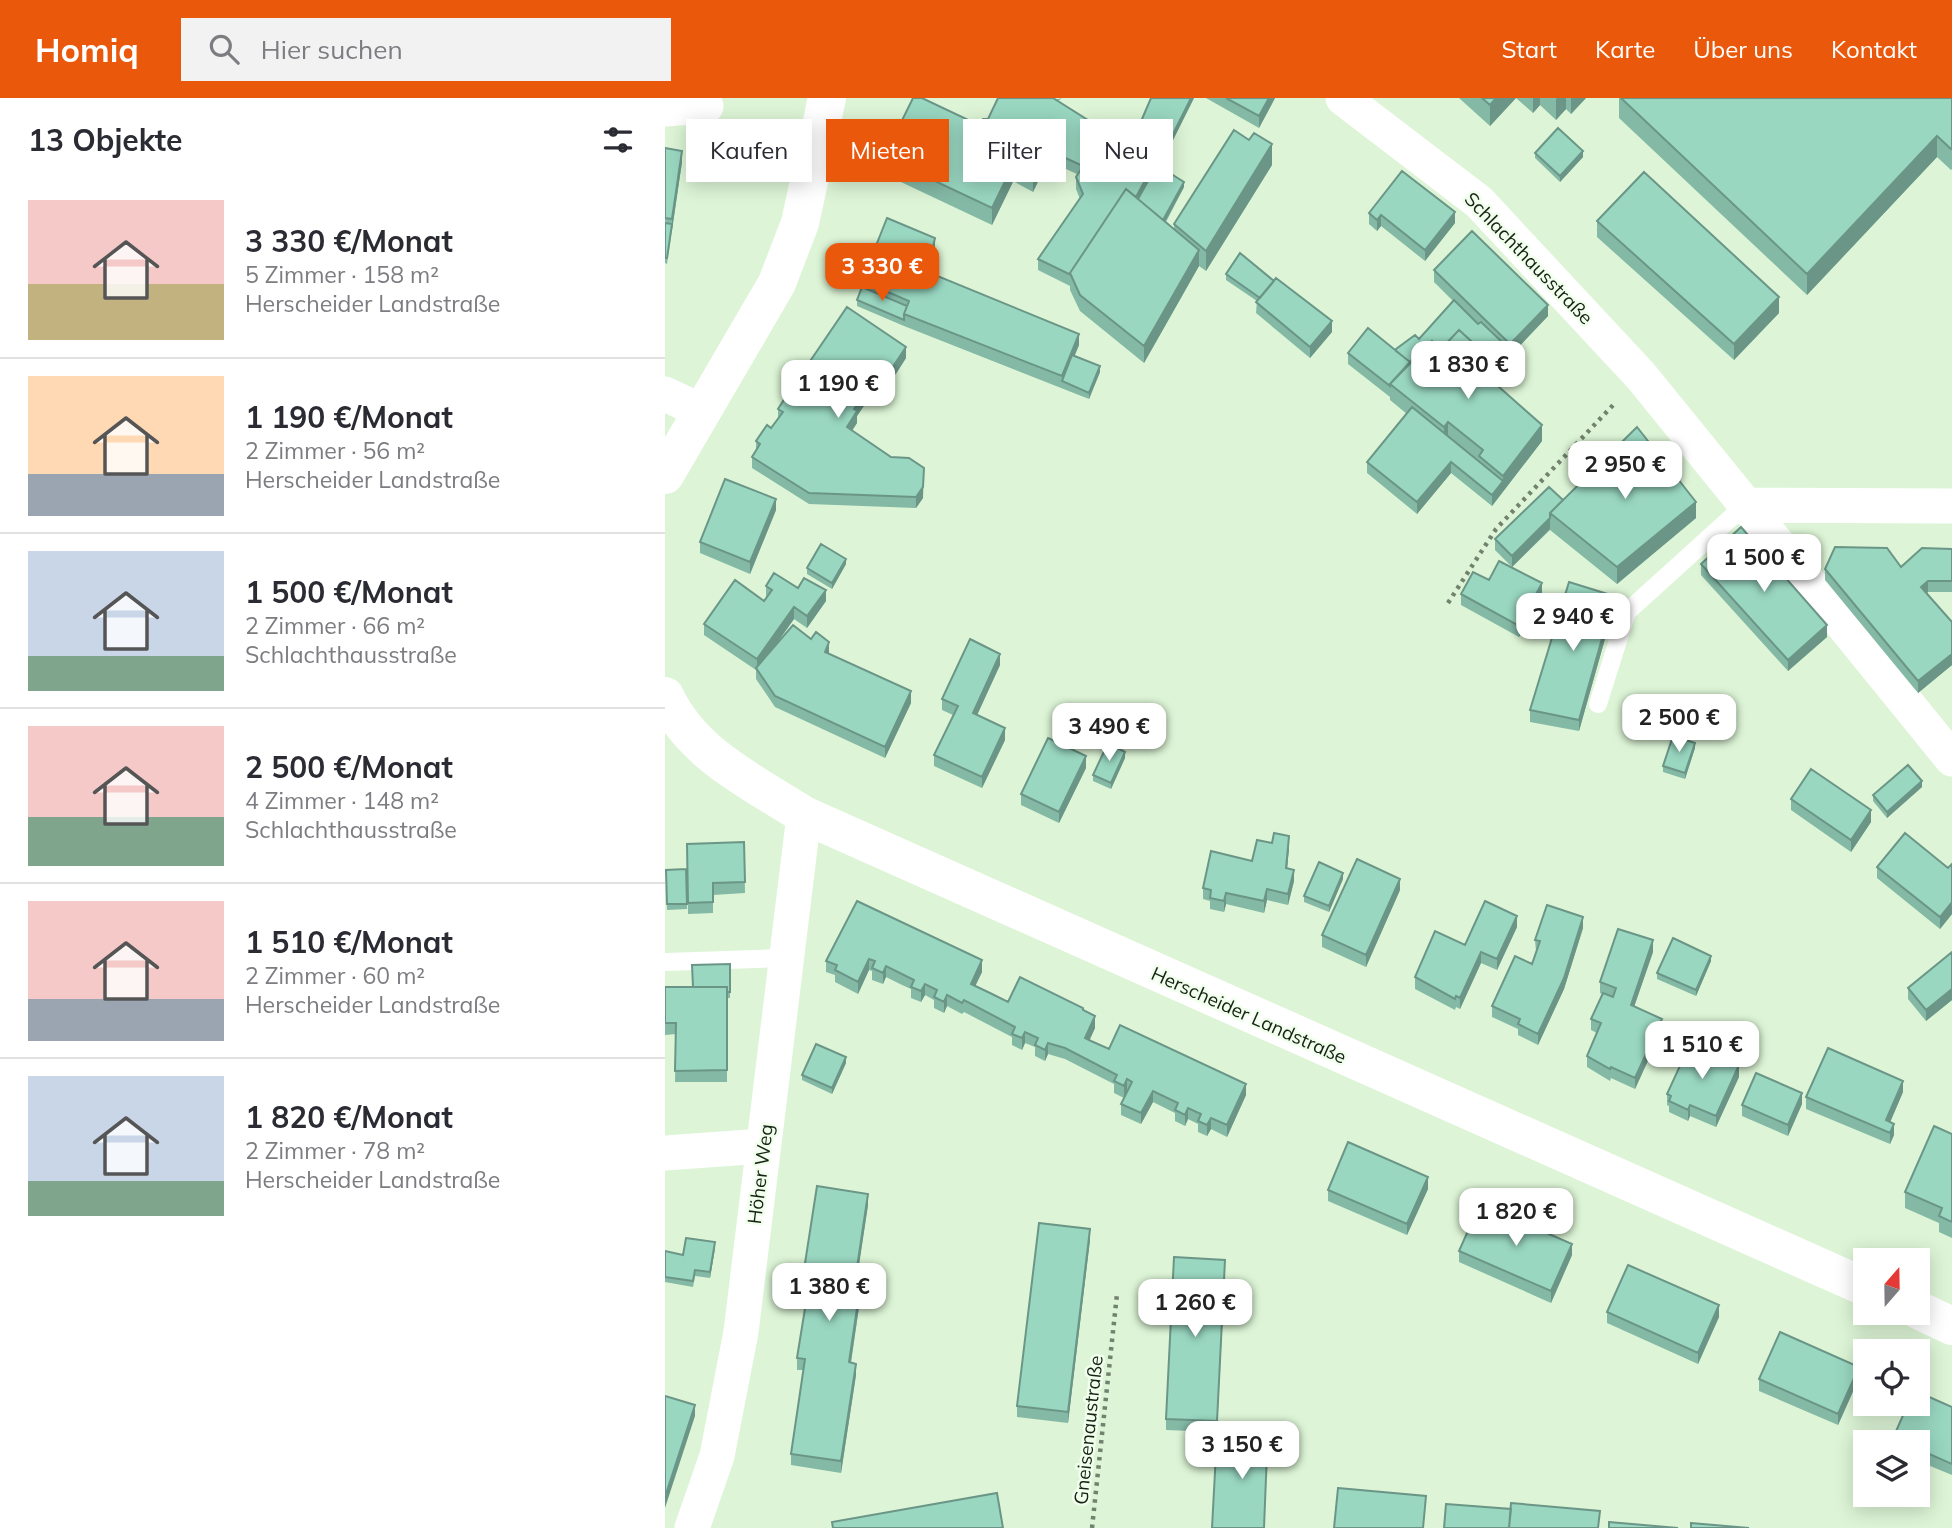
<!DOCTYPE html>
<html lang="de">
<meta charset="utf-8">
<style>
body{margin:0;font-family:Mulish,sans-serif;background:#f2f2f3;color:#2b2b33;height:100vh;display:flex;flex-direction:column;font-size:26px;white-space:nowrap}
*{box-sizing:border-box;margin:0}
p{font-size:23px;color:#7c7c81}
.icon{flex:none;width:38px;height:38px;fill:none;stroke:currentColor;stroke-width:2;stroke-linecap:round;stroke-linejoin:round}
.map{position:relative;flex:1;overflow:hidden}
.sheet{display:flex;flex-direction:column;background:#fff;width:665px}
.sheet>*{flex:none}
.banner{position:absolute;left:21px;top:21px;width:665px;height:63px;display:flex;gap:14px}
.needle{width:46px;rotate:20deg}
.controls{position:absolute;left:1188px;top:1150px;display:grid;gap:14px}
.controls a{display:grid;place-items:center;width:77px;height:77px;border-radius:0px;background:#fff;box-shadow:0 4px 18px #0003;font-size:35px}
.price{position:absolute;translate:-50% -60px;padding:0 16px;border-radius:14px;background:#fff;color:#222;font-size:23px;line-height:46px;filter:drop-shadow(0 2px 4px #0008)}
.price::after{content:'';position:absolute;left:50%;top:42px;width:21px;height:16px;margin-left:-10px;background:inherit;clip-path:polygon(0 0,100% 0,50% 100%)}
.price.selected{background:#ea580c;color:#fff}
ul{padding:0;list-style:none}
li{display:flex;align-items:center;gap:21px;height:175px;padding:0 28px}
li+li{border-top:2px solid #e1e1e2}
li span{display:grid;place-items:center;flex:none;width:196px;height:140px;border-radius:0px;color:#555}
li>.icon{margin-inline-start:auto}
span .icon{width:84px;height:84px;fill:#fffc;stroke-width:1}
li b{font-size:30px}
h2{display:flex;justify-content:space-between;align-items:center;height:84px;padding:0 28px;font-size:30px}
.pill{padding:0 24px;border-radius:0px;background:#fff;box-shadow:0 4px 18px #0003;font-size:24px;line-height:63px}
.pill.selected{background:#ea580c;color:#fff}
header{display:flex;align-items:center;gap:42px;box-sizing:border-box;height:98px;padding:0 35px;background:#ea580c;color:#fff}
header strong{font-size:33px}
nav{display:flex;gap:38px;margin-inline-start:auto;font-size:24px}
.search{width:490px;height:63px;background:#f2f2f3;display:flex;align-items:center;gap:18px;box-sizing:border-box;padding:0 24px;border-radius:0px;color:#7c7c81;font-size:26px}
main{display:flex;flex:1;min-height:0}
.map>svg:first-child{display:block}
</style>
<header>
<strong>Homiq</strong>
<div class="search"><svg class="icon" aria-label="search" viewBox="0 0 24 24"><circle cx="10" cy="10" r="6"/><path d="M15 15l6 6"/></svg>Hier suchen</div>
<nav><a>Start</a><a>Karte</a><a>Über uns</a><a>Kontakt</a></nav>
</header>
<main>
<section class="sheet">
<h2>13 Objekte<svg class="icon" aria-label="filters" viewBox="0 0 24 24"><path d="M4 7h16M4 17h16"/><circle cx="9" cy="7" r="2"/><circle cx="15" cy="17" r="2"/></svg></h2>
<ul>
<li><span style="background:linear-gradient(#f6c9c9 60%,#c2b280 0)"><svg class="icon" aria-label="home" viewBox="0 0 24 24"><path d="M3 11l9-7 9 7M6 9v11h12V9"/></svg></span><div><b>3 330 €/Monat</b><p>5 Zimmer · 158 m²</p><p>Herscheider Landstraße</p></div></li>
<li><span style="background:linear-gradient(#ffd9b3 70%,#9aa5b1 0)"><svg class="icon" aria-label="home" viewBox="0 0 24 24"><path d="M3 11l9-7 9 7M6 9v11h12V9"/></svg></span><div><b>1 190 €/Monat</b><p>2 Zimmer · 56 m²</p><p>Herscheider Landstraße</p></div></li>
<li><span style="background:linear-gradient(#c9d6e8 75%,#7fa58c 0)"><svg class="icon" aria-label="home" viewBox="0 0 24 24"><path d="M3 11l9-7 9 7M6 9v11h12V9"/></svg></span><div><b>1 500 €/Monat</b><p>2 Zimmer · 66 m²</p><p>Schlachthausstraße</p></div></li>
<li><span style="background:linear-gradient(#f6c9c9 65%,#7fa58c 0)"><svg class="icon" aria-label="home" viewBox="0 0 24 24"><path d="M3 11l9-7 9 7M6 9v11h12V9"/></svg></span><div><b>2 500 €/Monat</b><p>4 Zimmer · 148 m²</p><p>Schlachthausstraße</p></div></li>
<li><span style="background:linear-gradient(#f6c9c9 70%,#9aa5b1 0)"><svg class="icon" aria-label="home" viewBox="0 0 24 24"><path d="M3 11l9-7 9 7M6 9v11h12V9"/></svg></span><div><b>1 510 €/Monat</b><p>2 Zimmer · 60 m²</p><p>Herscheider Landstraße</p></div></li>
<li><span style="background:linear-gradient(#c9d6e8 75%,#7fa58c 0)"><svg class="icon" aria-label="home" viewBox="0 0 24 24"><path d="M3 11l9-7 9 7M6 9v11h12V9"/></svg></span><div><b>1 820 €/Monat</b><p>2 Zimmer · 78 m²</p><p>Herscheider Landstraße</p></div></li>
</ul>
</section>
<div class="map">
<svg width="1287" height="1430" viewBox="0 0 1287 1430">
<rect width="100%" height="100%" fill="#ddf5d6"/>
<g fill="none" stroke-linecap="round" stroke-linejoin="round">
<path stroke="#73826e" stroke-width="4.5" stroke-dasharray="3.5 5" stroke-linecap="butt" d="M783,505l48,-74 120,-127
M427,1430l25,-234"/>
<path stroke="#fff" stroke-width="18" d="M933,606l29,-92 118,-107
M0,864l119,-4"/>
<path stroke="#fff" stroke-width="35" d="M678,0l136,104 162,174 311,383
M0,11l41,-3
M0,296l36,17
M1080,407l207,1
M0,1055l98,-7
M27,1430l25,-72 24,-124 63,-517"/>
<path stroke="#fff" stroke-width="38" d="M0,377l112,-192 23,-60 27,-125
M0,598c27,58 87,86 139,119l1061,472
M1253,1212l34,16"/>
</g>
<path fill="#84b9a6" d="M397,0l-4,3 33,32 93,54 -18,35 8,7v-5l98,-59 -66,106 -7,-5 -55,97 -64,-52 -10,-21v-4l-32,-16v-11l42,-60 -4,-10v-12l1,-3 -29,-13 -15,31 -20,-11 -21,44 -108,-51v-17l95,-25 9,-13z
M529,0l-25,50 -30,-16v-6z
M541,0h69l-16,30z
M794,0h57l-26,28z
M851,0h70l-15,16 -5,-5 -10,11 -16,-15 -7,8z
M954,0h333v71l-1,1 -14,-13 -130,138 -188,-177z
M0,50l17,14 -15,102 -2,-1z
M870,55l48,4 -23,25 -25,-24z
M704,115l86,10 -30,38 -44,-35 -4,5 -8,-7z
M932,123l182,92 -45,47 -137,-123z
M270,151l-2,7 3,12 -2,7 145,70 -5,11 26,16 -11,27 -185,-73 -47,-20v-6l5,-13v-6z
M769,172l114,46 -38,40 -8,-8 -21,23 61,70 -50,65 -41,-33 -34,41 -50,-41v-11l40,-48 -17,-14v-3l-42,-33v-11l48,-2 23,-12 34,-38 -19,-19z
M561,176l106,58 -22,26 -54,-45 1,-12 -31,-21z
M241,260l-14,22 -7,-5 -28,41v7l-5,8 71,67 -7,10 -107,-4 -57,-36v-11l4,-6v-10l15,-13 7,-9v-10l15,-14 9,-13v-9z
M898,402l133,18 -79,66 -67,-54 -38,37 -17,-17v-11z
M111,412l-26,64 -50,-21v-11z
M1287,451v43h-24l-2,2 26,28v43l-34,28 -93,-113v-11l76,-2z
M181,466l-14,25 -25,-15v-6z
M1036,466l126,73 -39,34 -87,-96z
M824,482l53,14 -23,43 -58,-32v-11z
M101,488l32,2 28,13 -19,27 -13,-9 -19,27 54,8 82,49 -26,55 -110,-51 -19,-28v-9l-52,-35v-11l60,-23 2,-4z
M949,509l-35,124 -49,-9v-12z
M335,567l-23,50 28,25 -23,48 -48,-22v-11l19,-40 -11,-5v-11z
M1030,650l-10,31 -22,-7v-6z
M460,660l-14,31 -18,-8v-6z
M421,670l-27,55 -38,-18v-11z
M1257,689l-35,31 -14,-17v-6z
M1126,701l80,23 -20,30 -60,-42z
M79,744l1,51 -32,2v18l-25,1 -1,-70z
M624,750l-2,21 7,12 -6,24 -21,-5 -3,13 -38,-9 -2,8 -14,-3v-8l-7,-2v-11l49,-27z
M1287,766v50l-12,15 -63,-51v-11l71,1z
M21,771l1,40 -20,1 -1,-40z
M678,781l-14,33 -25,-10v-6z
M735,792l-34,77 -44,-20v-12z
M192,803l125,71 -7,14 33,16 75,9 12,17 -6,13 20,8 137,46 -19,42 -16,-8 -4,7 -9,-4v-8l-10,-5 -3,7 -10,-5v-8l-22,-11 -12,22 -20,-9v-11l7,-13h-1l-3,7 -10,-5v-9l-49,-25 -17,-5 -3,7 -10,-5v-9l-10,-4 -3,7 -10,-5v-8l-48,-25 -2,2 -15,-8 -3,7 -10,-5v-8l-9,-5 -4,7 -10,-4v-9l-11,-5 -14,-7 -3,7 -11,-4v-9l-3,-1 -11,24 -23,-12v-7l-9,-3v-11z
M852,829l-20,43 -16,-7 -21,46 -4,-2 -1,3 -40,-21v-12l50,-32z
M918,830l-19,61 -26,56 -20,-10v-6l-26,-12v-11l40,-42 4,-13 -1,-11z
M988,854l-19,54 28,24 -27,59 -24,-11 -1,3 -23,-14v-11l10,-23 -6,-3v-11l11,-25 -2,-1v-11z
M1287,854v48l-26,21 -18,-22v-11z
M1046,863l-15,35 -39,-17v-6z
M65,866v34h-3v84h-52l1,-48 -11,1v-48h28z
M181,965l-14,31 -30,-14v-5z
M1074,979l-23,50 -26,-11 -2,5 -19,-9v-6l-2,-1v-11z
M1238,994l-13,30 4,13 -4,9 -84,-35v-12z
M1137,1006l-14,32 -46,-20v-11z
M1287,1036v104l-13,-6v-9l-34,-15v-16z
M763,1091l-21,46 -79,-34v-11z
M203,1107l-14,90 5,12 -8,56 5,12 -15,98 -50,-8v-11l12,-84h-6v-12l9,-57 -5,-1v-11z
M425,1142l-22,183 -51,-6v-11z
M50,1150l-5,30 -15,-2 -2,11 -28,-5v-31l18,4z
M794,1153l113,4 -21,48 -92,-41z
M560,1173l-8,161 -51,-2v-11z
M942,1214l112,5 -21,47 -91,-41z
M1194,1280l-21,47 -79,-34v-12z
M1287,1309v68l-34,-14v-19h-25v-4z"/>
<path fill="#6b9687" d="M526,0h3l-25,50v-6z
M604,0h6l-16,30v-12z
M831,0h20l-26,28v-21z
M868,0h7v7l-7,8z
M892,0h9v11l-10,11v-21z
M906,0h15l-15,16z
M1272,38v21l-130,138v-21z
M607,46v21l-66,106v-20z
M383,52v11l-15,31v-11z
M17,53v11l-10,68v-11z
M918,53v6l-23,25v-6z
M349,65v17l-22,45v-17z
M489,66v11l-20,31v-5z
M519,84v5l-25,46v-5z
M790,114v11l-30,38v-11z
M716,117v11l-4,5v-11z
M270,140v11l-4,17v-11z
M534,152v16l-55,97v-17z
M271,159v11l-6,17v-12z
M1114,199v16l-45,47v-16z
M883,207v11l-38,40v-12z
M667,223v11l-22,26v-11z
M414,236v11l-15,37 -2,-1v6v-11z
M837,244v6l-29,33v-17l10,-12z
M241,249v11l-14,22v-12z
M220,266v11l-28,41v7l-10,15v-11l7,-18z
M435,268v6l-11,27v-6z
M783,324v16l-4,5v-16z
M877,327v16l-50,65v-11l11,-14v-5z
M786,364v11l-34,41v-12z
M259,370l-1,30 -7,10v-11z
M111,401v11l-26,64v-12z
M1031,404v16l-79,66v-17z
M885,420v11l-38,38v-11z
M181,461v5l-14,25v-6z
M1263,483v11l-7,7v-12z
M877,485v11l-23,43v-11z
M161,492v11l-19,27v-12z
M949,498v11l-35,124v-11z
M129,509v12l-37,52v-12z
M1162,527v12l-39,34v-11z
M164,544v11l-4,10v-11z
M335,556v11l-27,59v-11z
M1287,556v11l-34,28v-12z
M246,593v12l-26,55v-11z
M340,630v12l-23,48v-11z
M1030,645v5l-10,31v-6z
M460,654v6l-14,31v-6z
M421,658v12l-27,55v-11z
M1257,683v6l-35,31v-6z
M1206,712v12l-20,30v-12z
M624,738v12l-3,32v-12z
M629,772v11l-6,24v-11z
M678,775v6l-14,33v-6z
M735,781v11l-34,77v-12z
M602,791v11l-3,13v-12z
M561,795v11l-2,8v-11z
M1287,804v12l-12,15v-12z
M852,818v11l-20,43v-11z
M918,819v11l-19,61 -26,56v-11z
M988,842v12l-22,64v-11z
M816,854v11l-21,46v-11z
M1046,858v5l-15,35v-6z
M204,861v11l-11,24v-12z
M317,862v12l-11,23v-11z
M221,868v11l-3,7v-11z
M260,886v11l-4,7v-11z
M1287,891v11l-26,21v-11z
M282,897v11l-3,7v-11z
M430,918v12l-10,22v-12z
M997,921v11l-27,59v-11z
M360,934v11l-3,7v-12z
M383,945v11l-3,7v-11z
M181,959v6l-14,31v-6z
M1074,967v12l-23,50v-11z
M462,981v12l-3,7v-12z
M1238,983v11l-17,40v-12z
M581,986v11l-19,42v-12z
M488,993v11l-12,22v-11z
M1137,995v11l-14,32v-11z
M1025,1007v11l-2,5v-11z
M523,1010v11l-3,7v-11z
M546,1020v11l-4,7v-11z
M1229,1026v11l-4,9v-11z
M763,1079v12l-21,46v-11z
M203,1096v11l-15,101v-12z
M425,1131v11l-22,183v-11z
M50,1144v6l-5,30v-6z
M907,1146v11l-21,48v-12z
M194,1197v12l-10,67v-12z
M1054,1207v12l-21,47v-11z
M191,1266v11l-15,98v-12z
M1194,1269v11l-21,47v-11z
M30,1307v11l-30,92v-11z"/>
<path fill="#99d7c1" stroke="#6b9687" stroke-width="2" d="M248,0h9l57,27 -6,18 41,20 -22,45 -108,-51z
M333,0h55l38,24 -3,10 66,32 -18,33 -10,-8 -56,84 1,2 -33,-16 45,-65 -7,-17 7,-11 -35,-16 -15,31 -19,-11v-7l-39,-19 8,-25h5z
M486,0h40l-22,44 -30,-16z
M561,0h43l-10,18z
M817,0h14l-6,7z
M956,0h331v50l-1,1 -14,-13 -130,138z
M893,30l25,23 -23,25 -25,-23z
M569,32l15,10 5,-7 18,11 -66,107 -32,-27z
M0,50l17,3 -10,68 -7,-1z
M492,67l27,17 -21,38 -25,-21z
M737,73l53,41 -30,38 -44,-35 -4,5 -8,-7z
M979,74l135,125 -45,47 -137,-123z
M461,91l73,61 -55,96 -64,-51 -10,-22z
M222,120l48,20 -4,17 5,2 -6,16 149,61 -17,42 -158,-62 5,-13 -47,-20z
M0,125l7,1 -5,34h-2z
M807,133l76,74 -38,39 -76,-74z
M575,155l34,28 -14,17 -34,-24z
M611,180l56,43 -22,26 -54,-45z
M197,189l45,19 -3,8v6l-47,-20z
M789,202l24,24 3,-2 21,20 -19,21v-11l-24,-22 -18,19 -9,-8 -22,21 -14,-11v-2l19,-14 4,4z
M182,209l59,40 -14,21 -7,-4 -31,45 3,2 -10,16 44,30 18,1 15,10 -1,19 -7,10 -107,-4 -57,-36 8,-13 -4,-3 11,-16 4,3 12,-16 -5,-3 11,-17 4,3 14,-18 -5,-4z
M703,230l42,34 -20,22v2l-42,-33z
M794,232l24,22 -10,12 69,61 -39,51 -24,-20 4,-6 -35,-28 -4,5 -54,-43 42,-43 9,8z
M407,257l28,11 -11,27 -27,-12z
M747,309l91,74 -11,14 -41,-33 -34,40 -50,-40z
M972,329l59,75 -79,65 -67,-54z
M60,381l51,20 -26,63 -50,-20z
M884,389l14,13 -13,13v5l-38,38 -17,-17z
M1076,429l86,98 -39,35 -87,-96z
M156,446l25,15 -14,24 -25,-15z
M1170,449l52,1 14,19 21,-19 30,1v32h-24l-7,6 31,35v32l-34,27 -93,-112z
M834,463l43,22 -23,43 -58,-32 12,-22 16,8z
M109,475l24,15 6,-10 22,12 -19,26 -13,-9 -37,52 -53,-35 31,-44 29,21 8,-11 -6,-4z
M904,484l45,14 -35,124 -49,-10z
M128,527l18,14 5,-7 13,10 -4,10 86,39 -26,56 -110,-51 -19,-28z
M305,541l30,15 -27,59 32,15 -23,49 -48,-22 24,-49 -16,-7z
M1008,638l22,7 -10,30 -22,-7z
M383,640l38,18 -27,56 -38,-18z
M443,645l17,9 -14,31 -18,-8z
M1243,667l14,16 -35,31 -14,-17z
M1146,671l60,41 -20,30 -60,-41z
M609,735l15,3 -3,32 8,2 -6,24 -21,-5 -3,12 -38,-8 -2,8 -14,-3 1,-8 -8,-2 8,-37 41,10 5,-21 15,3z
M1240,735l43,35 4,-4v38l-12,15 -63,-50z
M79,744l1,40 -32,1v19l-25,1 -1,-59z
M692,761l43,20 -34,76 -44,-20z
M654,764l24,11 -14,33 -25,-10z
M21,771l1,35h-20l-1,-34z
M192,803l125,59 -11,24 19,9 18,9 12,-25 63,31v2l12,6 -10,22 6,3 18,8 11,-24 126,59 -19,41 -16,-7 -4,7 -9,-4 3,-7 -13,-6 -3,7 -10,-5 3,-7 -25,-12 -12,22 -20,-9 11,-22 -5,-3 -3,7 -10,-5 3,-6 -52,-27 -17,-5 -3,7 -10,-5 3,-7 -13,-6 -3,6 -10,-4 3,-7 -51,-27 -2,3 -15,-8 -3,7 -10,-5 3,-7 -12,-6 -4,7 -10,-4 3,-7 -28,-14 -3,7 -11,-5 3,-7 -6,-2 -11,23 -23,-12 2,-5 -11,-4z
M820,803l32,15 -20,43 -16,-7 -21,46 -4,-2 -1,3 -40,-22 20,-46 30,14z
M882,807l36,12 -19,61 -26,56 -20,-10 2,-5 -28,-13 23,-50 17,8 8,-23 -5,-1z
M953,831l35,11 -22,65 31,14 -27,59 -24,-11 -1,2 -23,-13 14,-33 -10,-4 12,-26 10,4 3,-9 -16,-6z
M1008,840l38,18 -15,34 -39,-17z
M1287,854v37l-26,21 -18,-22z
M65,866v28h-3v-5h-34l-1,-22z
M0,889h62v83l-52,1 1,-48h-11z
M151,946l30,13 -14,31 -30,-13z
M1025,946l49,21 -23,51 -26,-11 -2,5 -19,-9 2,-5 -4,-2z
M1163,950l75,33 -17,39 8,4 -4,9 -84,-36z
M1091,975l46,20 -14,32 -46,-20z
M1269,1028l18,8v88l-13,-6 3,-8 -37,-16z
M683,1044l80,35 -21,47 -79,-34z
M152,1088l51,8 -15,100 6,1 -10,67 7,2 -15,97 -50,-7 14,-95 -8,-1 11,-68 -7,-1z
M815,1106l92,40 -21,47 -92,-40z
M374,1125l51,6 -22,183 -51,-6z
M21,1140l29,4 -5,30 -15,-2 -2,11 -28,-4v-26l18,4z
M509,1159l51,3 -8,161 -51,-2z
M963,1167l91,40 -21,48 -91,-41z
M1115,1234l79,35 -21,47 -79,-35z
M1253,1294l34,15v57l-34,-15v-7h-17l-8,-4 15,-34h10z
M0,1298l30,9 -30,92z
M570,1327l33,2 -4,101h-52l4,-75 17,1z
M673,1390l88,8 -3,32h-89z
M332,1395l6,35h-170l-1,-6z
M846,1405l89,8 -2,17h-89z
M781,1406l65,5 -2,19h-65z
M944,1424l69,6h-69z
M1026,1425l58,5h-58z"/>
<g text-anchor="middle" dominant-baseline="central" stroke-width="5" stroke-linejoin="round" paint-order="stroke">
<g font-size="19" fill="#182116" stroke="#f0ffec">
<text transform="translate(864 160) rotate(46)">Schlachthausstraße</text>
<text transform="translate(584 917) rotate(24)">Herscheider Landstraße</text>
<text transform="translate(95 1076) rotate(-83)">Höher Weg</text>
<text transform="translate(423 1332) rotate(-84)">Gneisenaustraße</text>
</g>
</g>
</svg>
<div class="controls">
<a><svg class="needle" viewBox="-14 -14 28 28"><path d="M0-13l5 13h-10z" fill="#e53935"/><path d="M0 13l5-13h-10z" fill="#7c7c81"/></svg></a>
<a><svg class="icon" aria-label="locate" viewBox="0 0 24 24"><circle cx="12" cy="12" r="6"/><path d="M12 2v4M12 18v4M2 12h4M18 12h4"/></svg></a>
<a><svg class="icon" aria-label="layers" viewBox="0 0 24 24"><path d="M12 4l9 5-9 5-9-5zM3 14l9 5 9-5"/></svg></a>
</div>
<b class="price selected" style="left:217px;top:205px">3 330 €</b>
<b class="price" style="left:803px;top:303px">1 830 €</b>
<b class="price" style="left:173px;top:322px">1 190 €</b>
<b class="price" style="left:960px;top:403px">2 950 €</b>
<b class="price" style="left:1099px;top:496px">1 500 €</b>
<b class="price" style="left:908px;top:555px">2 940 €</b>
<b class="price" style="left:1014px;top:656px">2 500 €</b>
<b class="price" style="left:444px;top:665px">3 490 €</b>
<b class="price" style="left:1037px;top:983px">1 510 €</b>
<b class="price" style="left:851px;top:1150px">1 820 €</b>
<b class="price" style="left:164px;top:1225px">1 380 €</b>
<b class="price" style="left:530px;top:1241px">1 260 €</b>
<b class="price" style="left:577px;top:1383px">3 150 €</b>
<div class="banner">
<a class="pill">Kaufen</a>
<a class="pill selected">Mieten</a>
<a class="pill">Filter</a>
<a class="pill">Neu</a>
</div>
</div>
</main>
